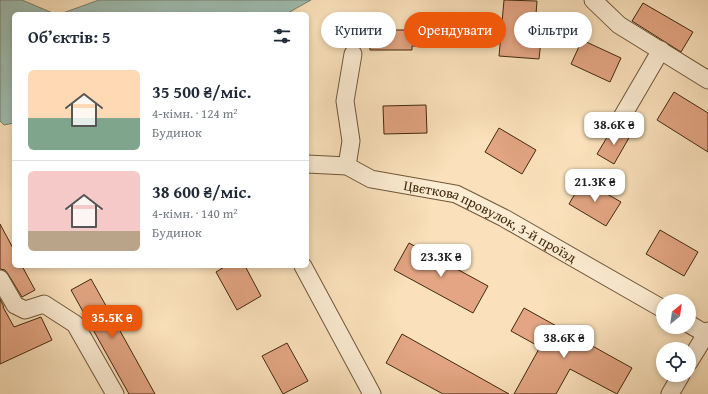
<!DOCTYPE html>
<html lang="uk">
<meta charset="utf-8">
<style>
body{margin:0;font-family:"Gentium Book Plus",serif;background:#f2f2f3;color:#1f2937;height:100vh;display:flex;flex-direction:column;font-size:15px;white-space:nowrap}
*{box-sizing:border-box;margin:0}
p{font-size:13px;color:#747a83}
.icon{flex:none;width:22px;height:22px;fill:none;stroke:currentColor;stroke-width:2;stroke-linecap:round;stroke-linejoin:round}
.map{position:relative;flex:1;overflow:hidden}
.drawer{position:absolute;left:12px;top:12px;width:297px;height:256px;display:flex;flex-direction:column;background:#fff;border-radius:6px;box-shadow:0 2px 6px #0003}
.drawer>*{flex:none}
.hud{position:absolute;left:321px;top:12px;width:327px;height:36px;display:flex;gap:8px}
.needle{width:26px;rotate:29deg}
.controls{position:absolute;left:656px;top:294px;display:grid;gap:8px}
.controls a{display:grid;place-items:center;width:40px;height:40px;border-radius:50%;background:#fff;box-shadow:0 2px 6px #0003;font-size:20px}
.price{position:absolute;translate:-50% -34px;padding:0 9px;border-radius:8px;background:#fff;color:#222;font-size:13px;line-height:26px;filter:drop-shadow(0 1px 2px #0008)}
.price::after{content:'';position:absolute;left:50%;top:24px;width:12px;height:9px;margin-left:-6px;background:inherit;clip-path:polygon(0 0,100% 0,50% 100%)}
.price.selected{background:#ea580c;color:#fff}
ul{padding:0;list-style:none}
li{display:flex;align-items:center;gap:12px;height:100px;padding:0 16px}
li+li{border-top:1px solid #e0e1e3}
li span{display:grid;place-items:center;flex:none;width:112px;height:80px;border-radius:6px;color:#555}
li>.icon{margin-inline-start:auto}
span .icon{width:48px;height:48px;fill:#fffc;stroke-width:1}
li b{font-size:17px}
h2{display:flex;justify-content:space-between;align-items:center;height:48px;padding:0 16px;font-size:17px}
.pill{padding:0 14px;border-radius:18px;background:#fff;box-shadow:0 2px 6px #0003;font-size:14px;line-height:36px}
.pill.selected{background:#ea580c;color:#fff}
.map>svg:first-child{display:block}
</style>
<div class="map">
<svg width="708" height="394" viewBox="0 0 708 394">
<rect width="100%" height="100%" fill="#fae1bb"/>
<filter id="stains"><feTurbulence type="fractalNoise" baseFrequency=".005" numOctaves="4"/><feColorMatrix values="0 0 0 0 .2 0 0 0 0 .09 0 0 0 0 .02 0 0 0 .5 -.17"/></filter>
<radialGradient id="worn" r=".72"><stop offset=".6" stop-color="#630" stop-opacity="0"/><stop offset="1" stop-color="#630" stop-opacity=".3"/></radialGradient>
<path fill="#9ebdb1" stroke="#798270" d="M0,0h22l33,14h-41v109l-10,2 -4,-4z
M99,0h212l-25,14h-226z"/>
<path fill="#e3a583" stroke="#41290f" d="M504,0l33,1 -3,39h7l-2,19 -40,-3z
M643,3l50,29 -12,20 -49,-31z
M414,17h29v29h-31v4h-42l-1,-31 17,-1v12h28z
M582,40l39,18 -11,24 -39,-18z
M674,92l34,21v39l-51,-32z
M426,105l1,28 -43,1 -1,-28z
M499,128l37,22 -14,24 -37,-22z
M612,129l7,3 3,-1 8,5 -16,28 -17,-10z
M583,180l38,22 -15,24 -37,-22z
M0,224l14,26v16h8l13,24 -13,7 -14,-23 -3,-4 -5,-1z
M660,230l38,22 -14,24 -38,-22z
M409,243l79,43 -15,27 -79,-43z
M226,266h19l16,30 -24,14 -21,-38z
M91,279l33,59 31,56h-26l-28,-50 -30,-54z
M0,299l4,8h-1l11,20 27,-10 11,23 -52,24z
M524,308l108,60 -15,26 -47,-25 -14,25h-42l26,-47 -29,-16z
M402,334l107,60h-66l-57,-31z
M287,343l21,38 -25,13 -21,-38z"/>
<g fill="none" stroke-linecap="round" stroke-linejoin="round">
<g stroke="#6f573a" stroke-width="19">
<g id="minor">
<path d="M593,0l26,25 89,55"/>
<path d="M619,122l42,-72"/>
<path id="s1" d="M307,164l40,2 24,13 85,15 48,24 159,91"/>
<path d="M347,166l4,-25 -6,-40 8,-47"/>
<path d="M303,266l69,128"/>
<path d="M0,279l15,26 10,5 19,-6 31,20 40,70"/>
<path d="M689,324l17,10"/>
<path d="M689,362l19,-31"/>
<path d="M670,394l11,-19"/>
</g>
</g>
<use href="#minor" stroke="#fcecd3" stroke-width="17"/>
</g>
<g text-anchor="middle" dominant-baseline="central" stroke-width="3.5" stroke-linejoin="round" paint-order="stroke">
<g font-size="14" fill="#41290f" stroke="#fcecd3">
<text stroke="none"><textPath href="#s1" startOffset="195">Цвєткова провулок, 3-й проїзд</textPath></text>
</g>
</g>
<rect width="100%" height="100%" filter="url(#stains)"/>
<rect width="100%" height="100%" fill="url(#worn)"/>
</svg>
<div class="controls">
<a><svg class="needle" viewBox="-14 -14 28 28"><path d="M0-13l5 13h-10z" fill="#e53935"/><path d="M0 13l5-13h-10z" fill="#747a83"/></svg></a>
<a><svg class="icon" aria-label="locate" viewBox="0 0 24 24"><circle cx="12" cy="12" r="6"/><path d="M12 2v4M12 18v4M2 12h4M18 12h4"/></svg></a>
</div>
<b class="price" style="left:614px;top:146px">38.6K ₴</b>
<b class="price" style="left:595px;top:203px">21.3K ₴</b>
<b class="price" style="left:441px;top:278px">23.3K ₴</b>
<b class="price selected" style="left:112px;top:339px">35.5K ₴</b>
<b class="price" style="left:564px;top:359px">38.6K ₴</b>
<div class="hud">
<a class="pill">Купити</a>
<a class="pill selected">Орендувати</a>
<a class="pill">Фільтри</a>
</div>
<section class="drawer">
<h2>Об’єктів: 5<svg class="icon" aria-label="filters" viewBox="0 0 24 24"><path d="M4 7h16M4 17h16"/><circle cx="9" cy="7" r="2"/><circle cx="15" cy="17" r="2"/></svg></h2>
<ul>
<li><span style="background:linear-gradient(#ffd9b3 60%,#7fa58c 0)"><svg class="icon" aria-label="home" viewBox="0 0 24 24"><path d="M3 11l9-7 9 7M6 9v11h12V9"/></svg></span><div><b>35 500 ₴/міс.</b><p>4-кімн. · 124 m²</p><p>Будинок</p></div></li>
<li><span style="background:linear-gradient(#f6c9c9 75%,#b9a48a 0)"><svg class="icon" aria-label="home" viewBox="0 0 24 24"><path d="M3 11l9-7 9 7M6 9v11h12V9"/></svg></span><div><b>38 600 ₴/міс.</b><p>4-кімн. · 140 m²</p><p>Будинок</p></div></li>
</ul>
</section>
</div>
